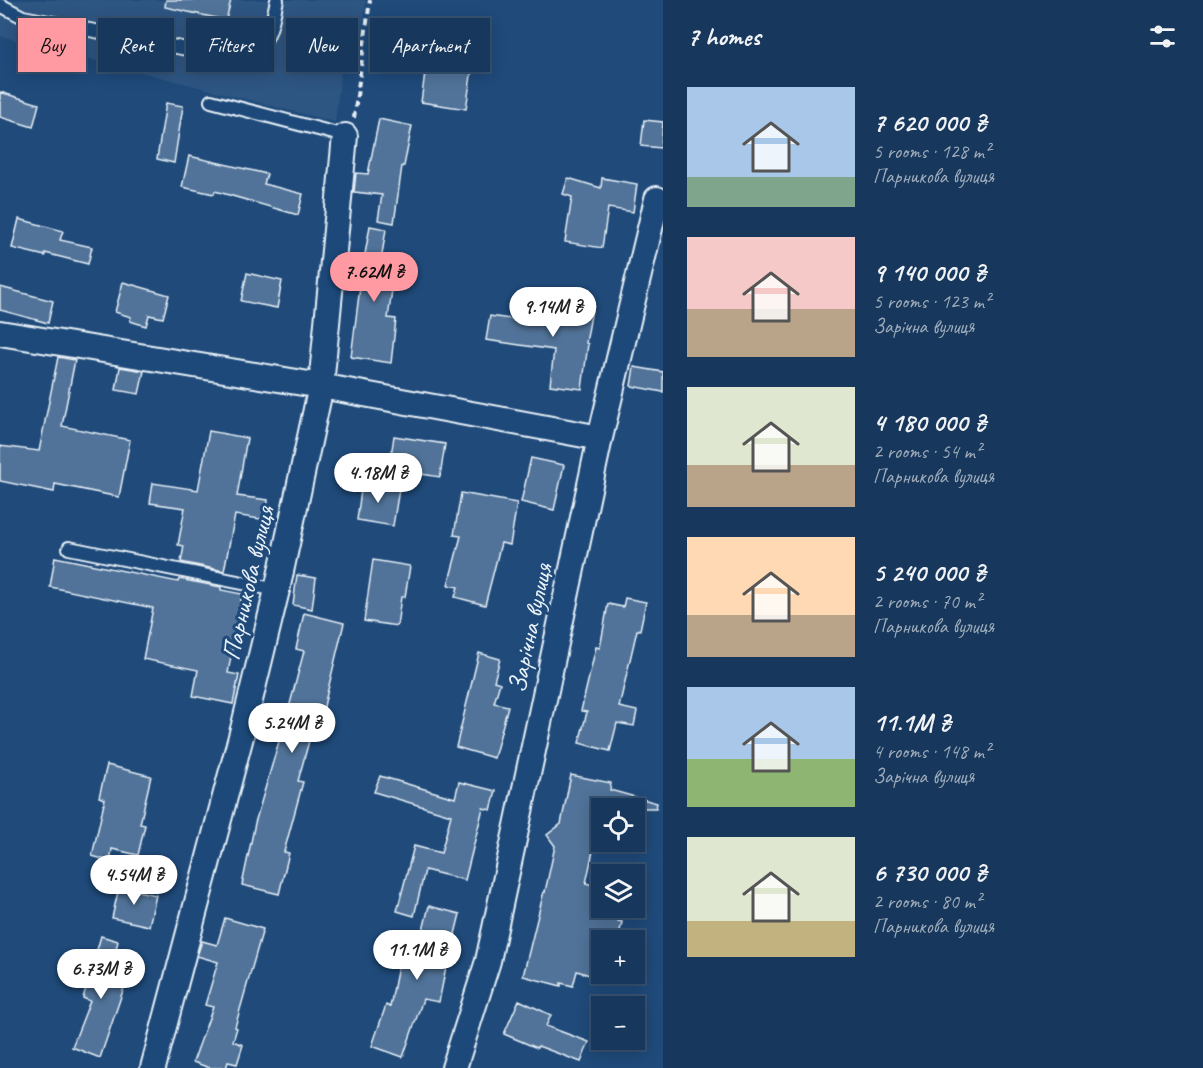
<!DOCTYPE html>
<meta charset="utf-8">
<style>
body{margin:0;font-family:Caveat,sans-serif;background:#244365;color:#f1f3f6;height:100vh;display:flex;flex-direction:column;font-size:22px;white-space:nowrap}
*{box-sizing:border-box;margin:0}
p{font-size:20px;color:#9eacbb}
.icon{flex:none;width:33px;height:33px;fill:none;stroke:currentColor;stroke-width:2;stroke-linecap:round;stroke-linejoin:round}
.map{position:relative;flex:1;overflow:hidden}
.drawer{display:flex;flex-direction:column;background:#17385c;width:540px}
.drawer>*{flex:none}
.guide{position:absolute;left:18px;top:18px;width:555px;height:54px;display:flex;gap:12px}
.buttons{position:absolute;left:591px;top:798px;display:grid;gap:12px}
.buttons a{display:grid;place-items:center;width:54px;height:54px;border-radius:0px;background:#17385c;box-shadow:0 3px 15px #0003,0 0 0 2px #365272;font-size:30px}
.price{position:absolute;translate:-50% -51px;padding:0 14px;border-radius:21px;background:#fff;color:#222;font-size:20px;line-height:39px;filter:drop-shadow(0 2px 3px #0008)}
.price::after{content:'';position:absolute;left:50%;top:36px;width:18px;height:14px;margin-left:-9px;background:inherit;clip-path:polygon(0 0,100% 0,50% 100%)}
.price.on{background:#ff9aa2;color:#111}
ul{padding:0;list-style:none}
li{display:flex;align-items:center;gap:18px;height:150px;padding:0 24px}
li span{display:grid;place-items:center;flex:none;width:168px;height:120px;border-radius:0px;color:#555}
li>.icon{margin-inline-start:auto}
span .icon{width:72px;height:72px;fill:#fffc;stroke-width:1}
li b{font-size:26px}
h2{display:flex;justify-content:space-between;align-items:center;height:72px;padding:0 24px;font-size:26px}
.tag{padding:0 21px;border-radius:0px;background:#17385c;box-shadow:0 3px 15px #0003,0 0 0 2px #365272;font-size:21px;line-height:54px}
.tag.on{background:#ff9aa2;color:#111}
main{display:flex;flex:1;min-height:0}
.map>svg:first-child{display:block}
</style>
<main>
<div class="map">
<svg width="663" height="1068" viewBox="0 0 663 1068">
<rect width="100%" height="100%" fill="#1f4a7a"/>
<filter id="ink" filterUnits="userSpaceOnUse"><feTurbulence type="fractalNoise" baseFrequency=".0167" numOctaves="2"/><feDisplacementMap in="SourceGraphic" scale="12" xChannelSelector="R" yChannelSelector="G"/><feConvolveMatrix kernelMatrix="1 2 1 2 8 2 1 2 1" color-interpolation-filters="sRGB"/></filter>
<g filter="url(#ink)">
<path fill="#2e5683" d="M0,0h366l-7,60 -18,10 -6,52 -335,-86z"/>
<path fill="#517399" stroke="#e8f1f8" stroke-width="1.5" d="M166,0h65l-5,20 -61,-13z
M432,22l46,7 -12,80 -45,-7z
M0,92l39,12 -6,23 -33,-10z
M166,103l17,3 -9,57 -17,-4z
M379,119l33,7 -8,40h-2l-8,57 -16,-3 4,-25 -28,-3 2,-19 12,1z
M644,120l19,2 -2,26 -20,-2z
M189,156l78,18 -3,10 39,10 -5,21 -83,-24 -1,3 -32,-7z
M568,178l33,10 1,-10 35,6 -4,28 -25,-4 -6,40 -37,-6 7,-45 -9,-3z
M19,219l44,12 -3,9 32,7 -4,17 -43,-11v3l-33,-8z
M370,226l16,3 -6,38 15,2 -7,49 8,1 -5,44 -40,-6 9,-70 -13,-2 2,-16 13,2z
M247,273l35,8 -5,27 -36,-7z
M123,282l46,13 -6,23 -14,-3 -3,11 -16,-5 1,-4 -16,-5z
M0,287l53,14 -5,22 -48,-13z
M550,296l43,8 -7,39 2,1 -6,45 -32,-4 4,-35 -68,-10 4,-24 55,8z
M58,357l17,3 -13,66 68,14 -11,57 -64,-13 -1,8 -54,-11v-35l39,5z
M120,367l24,4 -5,23 -23,-4z
M634,367l29,5v20l-32,-6z
M209,431l38,7 -10,58 31,4 -2,20 -31,-5 -11,56 -43,-9 3,-16 -6,-1 7,-37 -35,-5 3,-20 45,7z
M394,436l51,8 -5,33 -51,-8z
M531,458l33,7 -10,45 -33,-8z
M362,483l37,6 -6,37 -36,-6z
M461,493l56,10 -7,42 -9,-2 -16,62 -30,-8 3,-10 -10,-2 13,-49 -7,-1z
M55,557l123,25 1,-3 42,8v3l21,4 -14,79 11,2 -6,29 -40,-8 5,-26 -55,-11 10,-51 -103,-21z
M373,560l37,6 -5,31h-4l-4,29 -33,-5z
M297,575l19,3 -4,31 -19,-4z
M625,598l21,4 -6,28h-3l-18,77 18,4 -3,15 -17,-3 -7,28 -31,-8 8,-31 -6,-1 15,-64 4,1 8,-44 15,3z
M304,613l40,10 -26,108 -6,-1 -14,51 5,1 -19,70 5,1 -10,41 -37,-9 13,-62 25,-85h1l23,-87 -8,-2z
M479,653l21,6 -6,22 6,2 -6,20 14,3 -14,52 -38,-11z
M107,765l44,11 -11,48 5,1 -7,30 -26,-6 -2,12 -18,-5 13,-57 -6,-2z
M571,775l40,8 -1,7 47,13 -1,5h-54v36l-7,-2 -9,41 16,5v20h20l-4,13 4,1 -4,18h-16v39l-25,-8 -4,15 -12,-3v3l-38,-10 21,-85 1,1 10,-46 -8,-11 14,-11z
M380,776l75,22 4,-16 37,9 -5,19 -8,-2 -18,72 -40,-10 -11,46 -17,-5 17,-65 27,7 10,-38 -77,-23z
M119,887l37,8 -7,31 -37,-8z
M429,906l31,8 -7,28h-2l-12,60 -16,-3 -20,58 -31,-11 14,-41 4,2 10,-51 16,3z
M225,918l38,11 -28,98 2,1 -4,13 10,4 -6,19 -9,-2 -2,6h-16l-17,-6 20,-55 -8,-2 13,-43 -21,-6 5,-15 15,4z
M101,936l17,5 -7,29 17,6 -28,82 -28,-11 18,-46 -7,-3z
M519,1000l32,15 -5,11 43,16 -8,20 -43,-16 -1,2 -33,-14z"/>
<g fill="none" stroke-linecap="round" stroke-linejoin="round">
<g stroke="#e8f1f8" stroke-width="16">
<path id="lane" d="M0,5l23,12 210,41c36,-6 37,-27 44,-58
M211,101l134,35
M69,548l208,42"/>
</g>
<g stroke="#e8f1f8" stroke-width="28">
<path id="street" d="M0,333l321,53 279,52
M153,1068l90,-339 34,-139 44,-204 24,-250
M454,1068l34,-107 112,-523 57,-239"/>
</g>
<path stroke="#e8f1f8" stroke-width="4" stroke-dasharray="6 4.5" stroke-linecap="butt" d="M354,118l16,-118"/>
<use href="#lane" stroke="#1f4a7a" stroke-width="12"/>
<use href="#street" stroke="#1f4a7a" stroke-width="24"/>
</g>
</g>
<g text-anchor="middle" dominant-baseline="central" stroke-width="6" stroke-linejoin="round" paint-order="stroke">
<g font-size="26" fill="#e8f1f8" stroke="#1f4a7a">
<text transform="translate(248 583) rotate(-77)">Парникова вулиця</text>
<text transform="translate(530 628) rotate(-78)">Зарічна вулиця</text>
</g>
</g>
</svg>
<div class="buttons">
<a><svg class="icon" aria-label="locate" viewBox="0 0 24 24"><circle cx="12" cy="12" r="6"/><path d="M12 2v4M12 18v4M2 12h4M18 12h4"/></svg></a>
<a><svg class="icon" aria-label="layers" viewBox="0 0 24 24"><path d="M12 4l9 5-9 5-9-5zM3 14l9 5 9-5"/></svg></a>
<a>+</a>
<a>−</a>
</div>
<b class="price on" style="left:374px;top:303px">7.62M ₴</b>
<b class="price" style="left:553px;top:338px">9.14M ₴</b>
<b class="price" style="left:378px;top:504px">4.18M ₴</b>
<b class="price" style="left:292px;top:754px">5.24M ₴</b>
<b class="price" style="left:134px;top:906px">4.54M ₴</b>
<b class="price" style="left:417px;top:981px">11.1M ₴</b>
<b class="price" style="left:101px;top:1000px">6.73M ₴</b>
<div class="guide">
<a class="tag on">Buy</a>
<a class="tag">Rent</a>
<a class="tag">Filters</a>
<a class="tag">New</a>
<a class="tag">Apartment</a>
</div>
</div>
<section class="drawer">
<h2>7 homes<svg class="icon" aria-label="filters" viewBox="0 0 24 24"><path d="M4 7h16M4 17h16"/><circle cx="9" cy="7" r="2"/><circle cx="15" cy="17" r="2"/></svg></h2>
<ul>
<li><span style="background:linear-gradient(#a9c7e8 75%,#7fa58c 0)"><svg class="icon" aria-label="home" viewBox="0 0 24 24"><path d="M3 11l9-7 9 7M6 9v11h12V9"/></svg></span><div><b>7 620 000 ₴</b><p>5 rooms · 128 m²</p><p>Парникова вулиця</p></div></li>
<li><span style="background:linear-gradient(#f6c9c9 60%,#b9a48a 0)"><svg class="icon" aria-label="home" viewBox="0 0 24 24"><path d="M3 11l9-7 9 7M6 9v11h12V9"/></svg></span><div><b>9 140 000 ₴</b><p>5 rooms · 123 m²</p><p>Зарічна вулиця</p></div></li>
<li><span style="background:linear-gradient(#dfe7d0 65%,#b9a48a 0)"><svg class="icon" aria-label="home" viewBox="0 0 24 24"><path d="M3 11l9-7 9 7M6 9v11h12V9"/></svg></span><div><b>4 180 000 ₴</b><p>2 rooms · 54 m²</p><p>Парникова вулиця</p></div></li>
<li><span style="background:linear-gradient(#ffd9b3 65%,#b9a48a 0)"><svg class="icon" aria-label="home" viewBox="0 0 24 24"><path d="M3 11l9-7 9 7M6 9v11h12V9"/></svg></span><div><b>5 240 000 ₴</b><p>2 rooms · 70 m²</p><p>Парникова вулиця</p></div></li>
<li><span style="background:linear-gradient(#a9c7e8 60%,#8fb573 0)"><svg class="icon" aria-label="home" viewBox="0 0 24 24"><path d="M3 11l9-7 9 7M6 9v11h12V9"/></svg></span><div><b>11.1M ₴</b><p>4 rooms · 148 m²</p><p>Зарічна вулиця</p></div></li>
<li><span style="background:linear-gradient(#dfe7d0 70%,#c2b280 0)"><svg class="icon" aria-label="home" viewBox="0 0 24 24"><path d="M3 11l9-7 9 7M6 9v11h12V9"/></svg></span><div><b>6 730 000 ₴</b><p>2 rooms · 80 m²</p><p>Парникова вулиця</p></div></li>
</ul>
</section>
</main>
